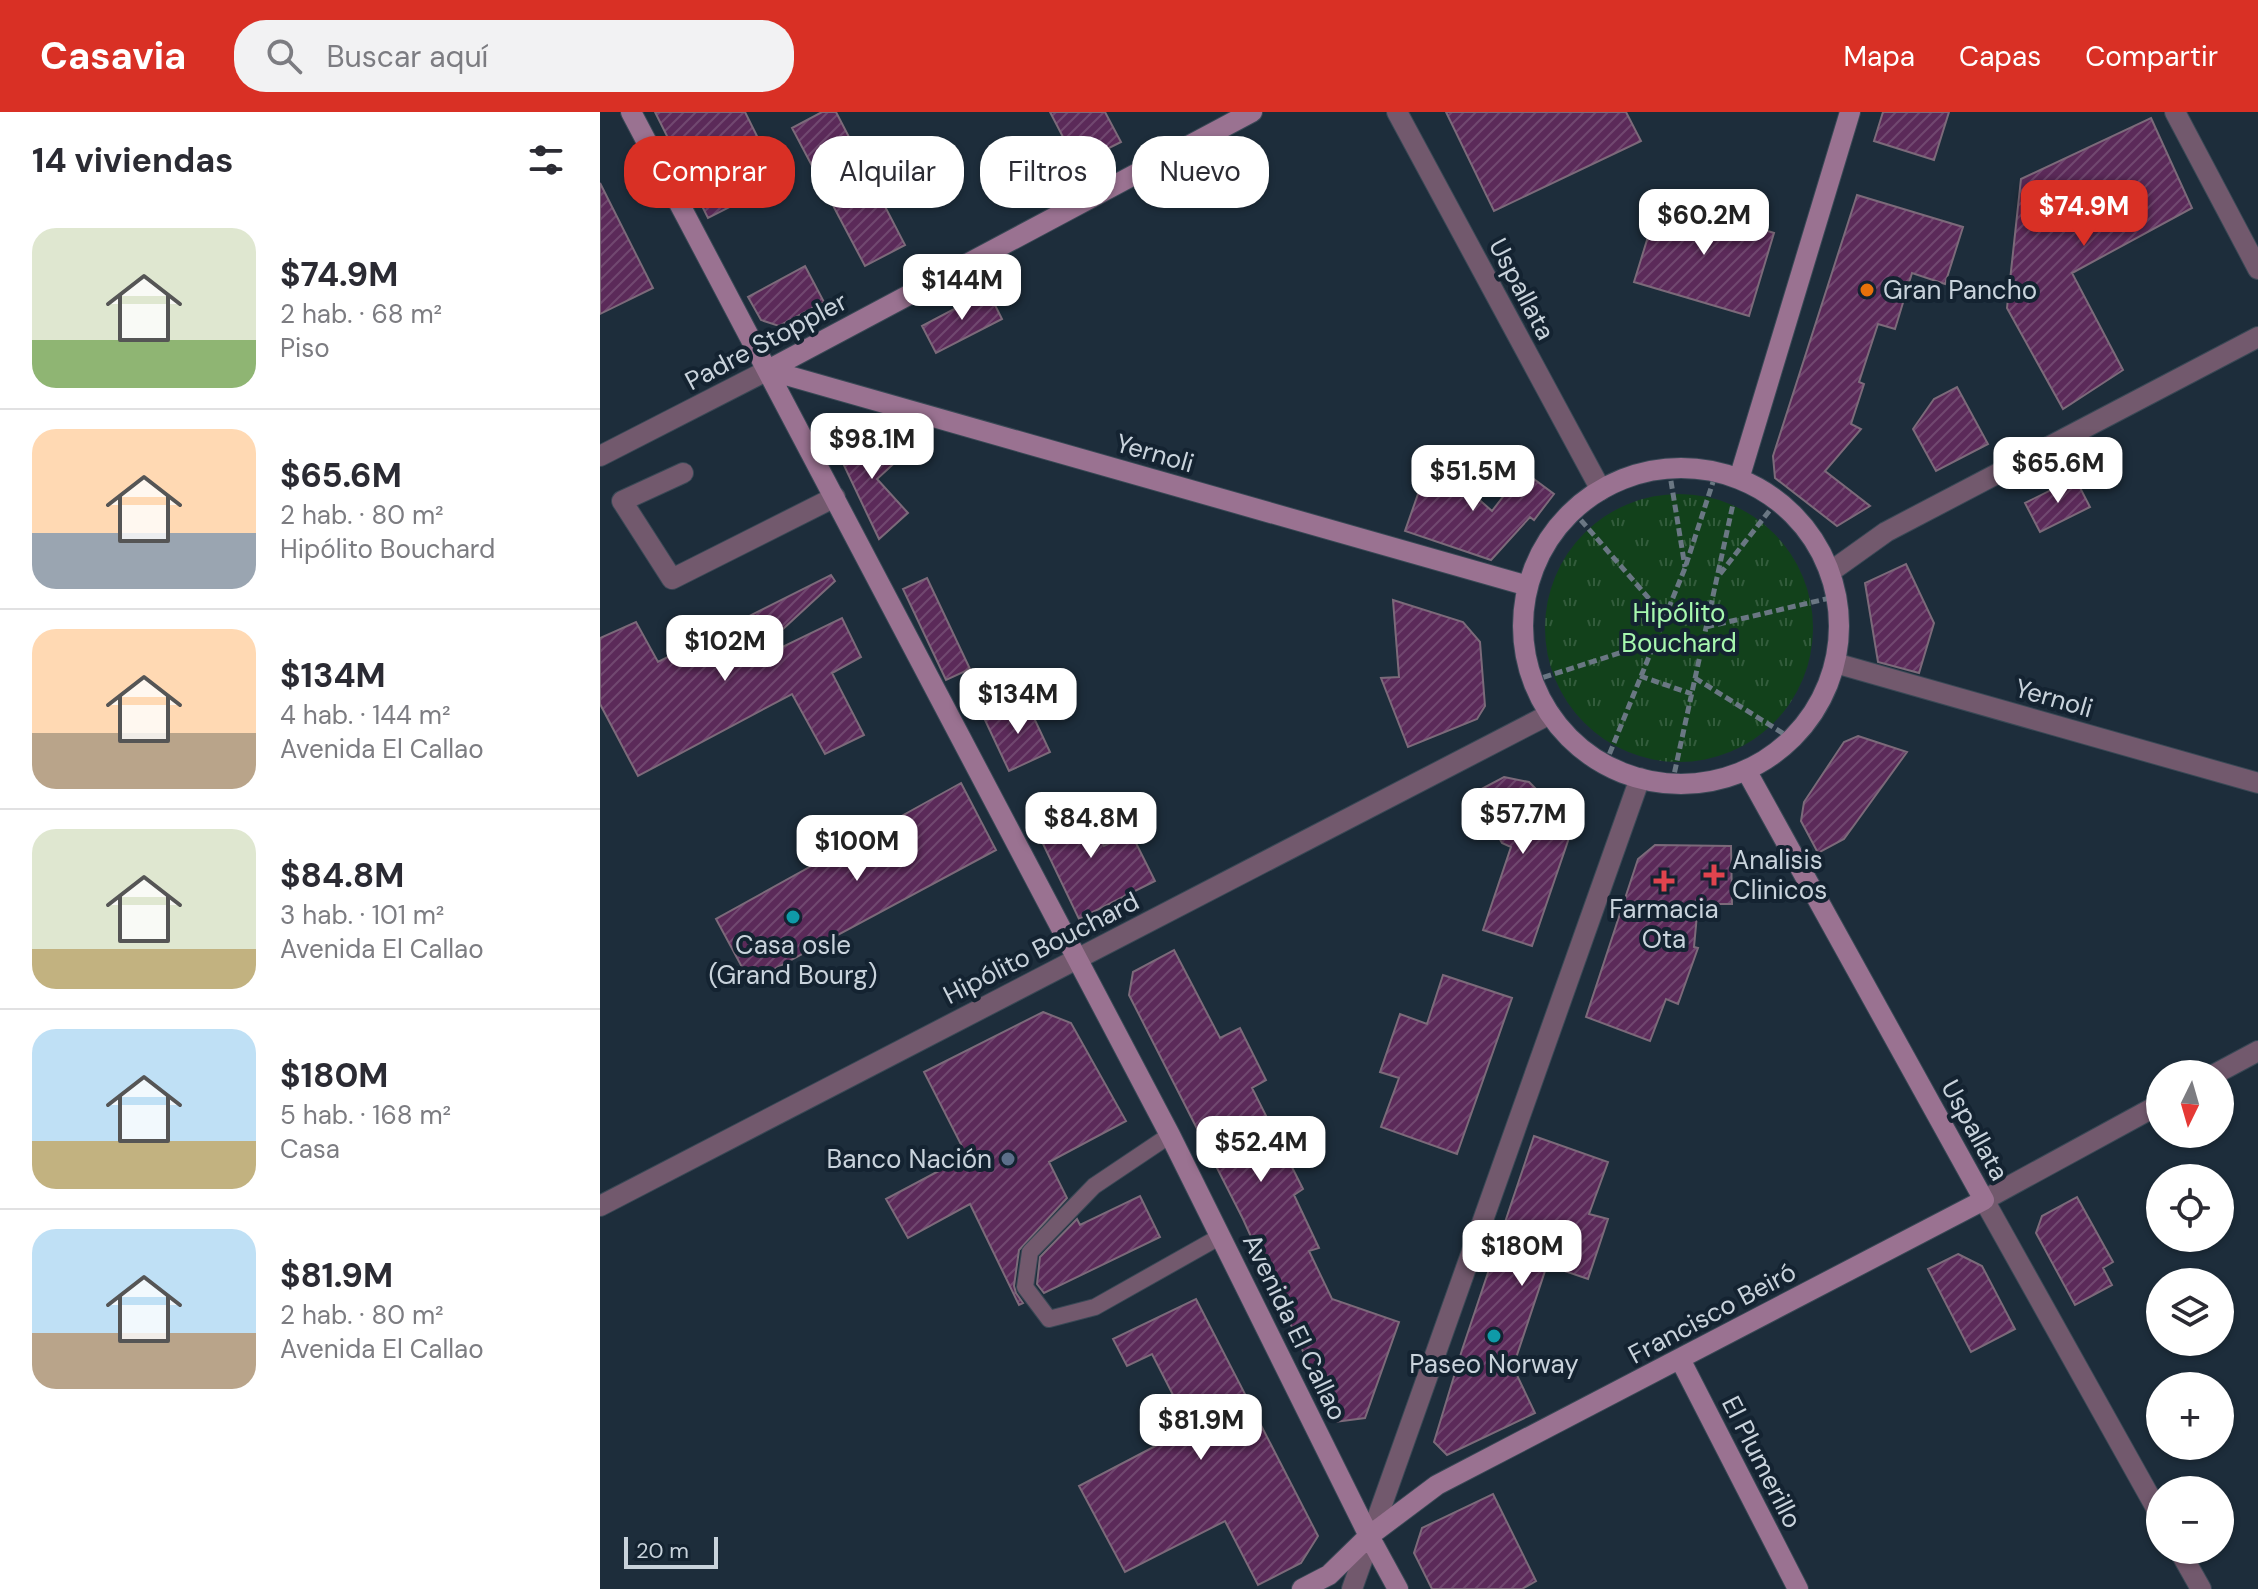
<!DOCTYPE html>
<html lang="es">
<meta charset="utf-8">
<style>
body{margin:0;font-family:"DM Sans",sans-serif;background:#f2f2f3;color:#2b2b33;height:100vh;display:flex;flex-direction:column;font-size:30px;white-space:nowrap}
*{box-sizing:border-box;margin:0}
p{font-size:26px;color:#7c7c81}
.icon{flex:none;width:44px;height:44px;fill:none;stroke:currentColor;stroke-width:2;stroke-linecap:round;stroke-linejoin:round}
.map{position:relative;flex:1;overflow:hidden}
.sheet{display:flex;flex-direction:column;background:#fff;width:600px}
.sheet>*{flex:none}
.banner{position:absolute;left:24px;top:24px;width:760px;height:72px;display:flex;gap:16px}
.needle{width:52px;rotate:185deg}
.controls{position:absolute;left:1546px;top:948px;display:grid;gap:16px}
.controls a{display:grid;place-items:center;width:88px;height:88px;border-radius:50%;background:#fff;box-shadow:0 2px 6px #0004;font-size:40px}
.scale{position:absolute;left:24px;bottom:20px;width:94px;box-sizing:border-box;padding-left:8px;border:4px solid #c9d3dc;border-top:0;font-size:22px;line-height:28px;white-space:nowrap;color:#c9d3dc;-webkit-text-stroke:6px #142331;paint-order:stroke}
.price{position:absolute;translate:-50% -68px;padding:0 18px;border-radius:16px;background:#fff;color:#222;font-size:26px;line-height:52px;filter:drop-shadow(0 2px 4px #0008)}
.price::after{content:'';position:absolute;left:50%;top:48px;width:24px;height:18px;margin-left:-12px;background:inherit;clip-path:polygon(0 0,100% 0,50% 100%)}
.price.current{background:#d93025;color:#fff}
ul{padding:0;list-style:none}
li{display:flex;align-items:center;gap:24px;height:200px;padding:0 32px}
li+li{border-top:2px solid #e1e1e2}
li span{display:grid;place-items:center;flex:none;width:224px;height:160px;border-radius:24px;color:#555}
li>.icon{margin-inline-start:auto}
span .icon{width:96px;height:96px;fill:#fffc;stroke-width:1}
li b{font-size:34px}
h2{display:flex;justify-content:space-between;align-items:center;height:96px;padding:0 32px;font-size:34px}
.pill{padding:0 28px;border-radius:32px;background:#fff;box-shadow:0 2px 6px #0004;font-size:28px;line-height:72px}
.pill.current{background:#d93025;color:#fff}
header{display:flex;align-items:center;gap:48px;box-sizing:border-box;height:112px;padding:0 40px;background:#d93025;color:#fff}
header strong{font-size:38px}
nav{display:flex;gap:44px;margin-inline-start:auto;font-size:28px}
.search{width:560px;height:72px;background:#f2f2f3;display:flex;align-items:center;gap:20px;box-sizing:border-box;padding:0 28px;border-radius:32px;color:#7c7c81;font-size:30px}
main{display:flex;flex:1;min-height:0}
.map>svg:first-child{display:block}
</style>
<header>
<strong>Casavia</strong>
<div class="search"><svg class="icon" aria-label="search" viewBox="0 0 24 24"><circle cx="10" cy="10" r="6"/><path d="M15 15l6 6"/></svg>Buscar aquí</div>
<nav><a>Mapa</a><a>Capas</a><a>Compartir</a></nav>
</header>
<main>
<section class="sheet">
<h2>14 viviendas<svg class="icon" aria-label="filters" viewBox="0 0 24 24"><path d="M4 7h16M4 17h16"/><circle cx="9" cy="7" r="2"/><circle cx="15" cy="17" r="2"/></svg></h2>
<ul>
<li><span style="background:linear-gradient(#dfe7d0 70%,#8fb573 0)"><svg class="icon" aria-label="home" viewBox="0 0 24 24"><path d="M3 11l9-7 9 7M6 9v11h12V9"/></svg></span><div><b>$74.9M</b><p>2 hab. · 68 m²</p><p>Piso</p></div></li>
<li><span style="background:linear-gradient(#ffd9b3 65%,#9aa5b1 0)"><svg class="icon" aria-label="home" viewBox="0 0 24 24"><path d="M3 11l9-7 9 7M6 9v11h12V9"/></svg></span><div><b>$65.6M</b><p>2 hab. · 80 m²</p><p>Hipólito Bouchard</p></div></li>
<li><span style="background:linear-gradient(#ffd9b3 65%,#b9a48a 0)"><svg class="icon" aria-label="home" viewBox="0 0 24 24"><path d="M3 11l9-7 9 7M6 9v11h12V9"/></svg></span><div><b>$134M</b><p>4 hab. · 144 m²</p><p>Avenida El Callao</p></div></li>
<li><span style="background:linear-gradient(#dfe7d0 75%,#c2b280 0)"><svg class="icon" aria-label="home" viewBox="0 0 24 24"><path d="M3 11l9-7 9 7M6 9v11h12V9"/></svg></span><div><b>$84.8M</b><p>3 hab. · 101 m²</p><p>Avenida El Callao</p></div></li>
<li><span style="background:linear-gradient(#bfe0f5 70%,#c2b280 0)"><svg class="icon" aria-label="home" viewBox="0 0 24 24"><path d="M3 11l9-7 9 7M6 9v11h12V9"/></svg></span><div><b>$180M</b><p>5 hab. · 168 m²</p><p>Casa</p></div></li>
<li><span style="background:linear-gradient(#bfe0f5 65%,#b9a48a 0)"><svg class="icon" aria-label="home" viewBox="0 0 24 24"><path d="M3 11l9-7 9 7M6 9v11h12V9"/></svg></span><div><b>$81.9M</b><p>2 hab. · 80 m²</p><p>Avenida El Callao</p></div></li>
</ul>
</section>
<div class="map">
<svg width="1658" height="1477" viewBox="0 0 1658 1477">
<defs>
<pattern id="park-tufts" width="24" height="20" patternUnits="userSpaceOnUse" patternTransform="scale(2)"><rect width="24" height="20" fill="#12411b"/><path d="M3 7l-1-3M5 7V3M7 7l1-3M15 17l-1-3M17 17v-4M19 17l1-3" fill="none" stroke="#335c3c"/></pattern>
<pattern id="building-hatch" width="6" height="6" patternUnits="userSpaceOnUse" patternTransform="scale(2)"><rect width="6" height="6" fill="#5b2a59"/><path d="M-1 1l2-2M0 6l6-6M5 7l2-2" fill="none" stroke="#714870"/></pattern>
</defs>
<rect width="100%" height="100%" fill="#1d2d3b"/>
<path fill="url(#park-tufts)" d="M945 516a134 134 0 1 1 268 0a134 134 0 1 1-268 0Z"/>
<path fill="url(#building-hatch)" stroke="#7c6a7a" stroke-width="2" d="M55,0h90l13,26 -10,6 21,43 -61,31z
M222,0h14l69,133 -40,21 -73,-138z
M450,0h55l16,30 -44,22z
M846,0h180l15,29 -147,70z
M1283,0h66l-15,48 -60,-19z
M1551,6l41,90 -120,65 51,97 -60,39 -56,-101 14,-129z
M0,71l53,105 -53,26z
M1257,83l106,32 -18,57 -33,-11 -17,56 -17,-5 -19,58 5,2 -13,40 10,5 -36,42 45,35 -33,20 -62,-48 -2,-22z
M1060,86l114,35 -25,83 -115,-34z
M205,154l19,36 -45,24 -18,-6 -13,-23z
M388,179l14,28 -66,34 -14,-27z
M1357,275l31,57 -52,27 -23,-42 21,-30z
M236,323l11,12 12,-10 43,19 -25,23 31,34 -29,26 -48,-101z
M831,345l61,54 31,-40 31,23 -20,26 -4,-3 -39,43 -86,-29z
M1475,366l15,29 -50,25 -15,-29z
M1306,452l28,59 -15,50 -41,-11 -13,-79z
M231,463l4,6 -92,85 99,-48 19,39 -29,16 32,62 -39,19 -33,-60 -154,82 -38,-72v-66l36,-16 22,40z
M327,466l43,91 -24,11 -43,-91z
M793,488l70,22 17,20 5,64 -8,13 -69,28 -27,-69 18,-1z
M426,589l24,51 -41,19 -24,-51z
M1258,624l49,16 -63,87 -26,14 -17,-32 3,-19 40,-60z
M904,665l25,5 34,34 8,16 -39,114 -49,-16 28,-83 -9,-4 -28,-50z
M361,671l35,67 -246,132 -34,-63z
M481,687l23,47 27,-13 24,48 -76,38 -46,-96z
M1055,733l76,1 1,58h-34l-4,43 4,1 -20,56 -12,-5 -16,42 -64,-24 52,-158z
M574,838l46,88 20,-10 26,52 -14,8 51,101 -9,6 25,53 -10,3 23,48 67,23 -34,96 -30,4 -92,-203 -114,-224 4,-23z
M843,863l69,23 -55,156 -76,-27 18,-49 -19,-6 20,-58 27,10z
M443,900l28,11 55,98 -77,41 18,36 -48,52 -5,36 2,7 7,10 -4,2 -49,-101 -62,34 -22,-39 81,-43 -43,-84z
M934,1024l74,26 -19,52 19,5 -20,60 -41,-14 -34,102 22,46 -88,42 -13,-13 28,-92z
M540,1084l20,41 -116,56 -7,-9 3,-27 37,-38 3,6z
M1477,1085l36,65 -10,6 9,17 -37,20 -39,-72 6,-17z
M1358,1142l24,12 33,63 -44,23 -43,-83z
M596,1187l122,237 -17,27 -43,22 -33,-64 -100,51 -46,-86 111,-58 -38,-74 -25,12 -14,-27z
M893,1382l43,87 -14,8h-90l-18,-36 8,-25z"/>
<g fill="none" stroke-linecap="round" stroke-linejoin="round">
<g stroke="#394855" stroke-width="18">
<path id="lane" d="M570,1023l-76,51 -64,66 -5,35 24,32 46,-12 126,-71"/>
</g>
<g stroke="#394855" stroke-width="22">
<path id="street" d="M797,0l204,378
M1575,0l83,157
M0,344l168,-86
M83,361l-61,28 50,78 163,-82
M1230,460l56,-40 372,-195
M1235,551l423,120
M1615,962l43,-23
M1560,992l-176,96 176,315
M0,1094l950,-492
M1579,1438l22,39
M752,1477l288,-811"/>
</g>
<g stroke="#394855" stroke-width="22">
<path id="secondary" d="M31,0l539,1023 199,401 29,53
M168,258l760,216
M168,258l484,-258
M923 514a158 158 0 1 1 316 0a158 158 0 1 1-316 0Z
M1139,367l111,-367
M1080,1247l118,230
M702,1477l27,-14 40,-39 68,-51 547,-285 -238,-430"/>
</g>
<path stroke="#6a7783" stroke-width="5" stroke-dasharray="8 4" stroke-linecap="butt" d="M1069,357l16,98
M973,399l92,106
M1120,462l57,-73
M1106,515l124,-29
M1040,564l52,18
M1095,566l97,61
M932,569l122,-39
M1005,653l80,-197 28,-86
M1072,672l61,-280"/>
<use href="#lane" stroke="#72596d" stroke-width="16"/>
<use href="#street" stroke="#72596d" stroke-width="20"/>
<use href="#secondary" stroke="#9a7291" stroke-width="20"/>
</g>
<circle fill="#e8710a" stroke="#142331" stroke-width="3" cx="1267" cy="178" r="8"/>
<g fill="#e0444e" stroke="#142331" stroke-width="3">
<path d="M1110 751h8v8h8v8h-8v8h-8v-8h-8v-8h8z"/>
<path d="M1060 757h8v8h8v8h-8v8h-8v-8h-8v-8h8z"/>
</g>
<g fill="#0f9aa8" stroke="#142331" stroke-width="3">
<circle cx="193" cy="805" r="8"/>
<circle cx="894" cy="1224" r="8"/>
</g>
<circle fill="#5c6f8a" stroke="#142331" stroke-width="3" cx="408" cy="1047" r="8"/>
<g text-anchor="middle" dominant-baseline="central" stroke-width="8" stroke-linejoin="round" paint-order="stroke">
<g font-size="26" fill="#c9d3dc" stroke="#142331">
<text transform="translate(922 177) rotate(62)">Uspallata</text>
<text transform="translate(166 229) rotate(-28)">Padre Stoppler</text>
<text transform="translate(555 341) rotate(16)">Yernoli</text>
<text transform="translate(1454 586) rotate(16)">Yernoli</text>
<text transform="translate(441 836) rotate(-27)">Hipólito Bouchard</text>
<text transform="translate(1375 1018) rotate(61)">Uspallata</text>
<text transform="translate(1112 1201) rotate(-28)">Francisco Beiró</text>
<text transform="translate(695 1215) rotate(64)">Avenida El Callao</text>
<text transform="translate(1162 1350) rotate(63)">El Plumerillo</text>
</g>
<g font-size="26" fill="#c9d3dc" stroke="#142331">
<text x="1283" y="178" text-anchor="start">Gran Pancho</text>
<text x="1132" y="748" text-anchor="start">Analisis<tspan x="1132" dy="30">Clinicos</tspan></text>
<text x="1064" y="797">Farmacia<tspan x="1064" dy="30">Ota</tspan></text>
<text x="193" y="833">Casa osle<tspan x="193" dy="30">(Grand Bourg)</tspan></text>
<text x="392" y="1047" text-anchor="end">Banco Nación</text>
<text x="894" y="1252">Paseo Norway</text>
</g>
<g font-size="26" fill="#a6f7ae" stroke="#142331">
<text x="1079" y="501">Hipólito<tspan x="1079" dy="30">Bouchard</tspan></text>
</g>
</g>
</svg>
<div class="controls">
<a><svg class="needle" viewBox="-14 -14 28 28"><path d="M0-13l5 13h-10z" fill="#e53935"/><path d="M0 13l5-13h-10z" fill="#7c7c81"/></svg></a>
<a><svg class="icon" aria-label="locate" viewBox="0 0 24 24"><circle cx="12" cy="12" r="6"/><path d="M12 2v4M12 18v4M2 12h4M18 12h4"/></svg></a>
<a><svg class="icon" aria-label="layers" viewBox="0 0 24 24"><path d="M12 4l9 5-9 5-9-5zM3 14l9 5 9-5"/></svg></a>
<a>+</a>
<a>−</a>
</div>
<div class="scale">20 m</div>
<b class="price current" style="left:1484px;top:136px">$74.9M</b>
<b class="price" style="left:1104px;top:145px">$60.2M</b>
<b class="price" style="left:362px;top:210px">$144M</b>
<b class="price" style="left:272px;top:369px">$98.1M</b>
<b class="price" style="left:1458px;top:393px">$65.6M</b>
<b class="price" style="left:873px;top:401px">$51.5M</b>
<b class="price" style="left:125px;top:571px">$102M</b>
<b class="price" style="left:418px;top:624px">$134M</b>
<b class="price" style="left:923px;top:744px">$57.7M</b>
<b class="price" style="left:491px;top:748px">$84.8M</b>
<b class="price" style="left:257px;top:771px">$100M</b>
<b class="price" style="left:661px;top:1072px">$52.4M</b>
<b class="price" style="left:922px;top:1176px">$180M</b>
<b class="price" style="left:601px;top:1350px">$81.9M</b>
<div class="banner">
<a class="pill current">Comprar</a>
<a class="pill">Alquilar</a>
<a class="pill">Filtros</a>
<a class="pill">Nuevo</a>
</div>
</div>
</main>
